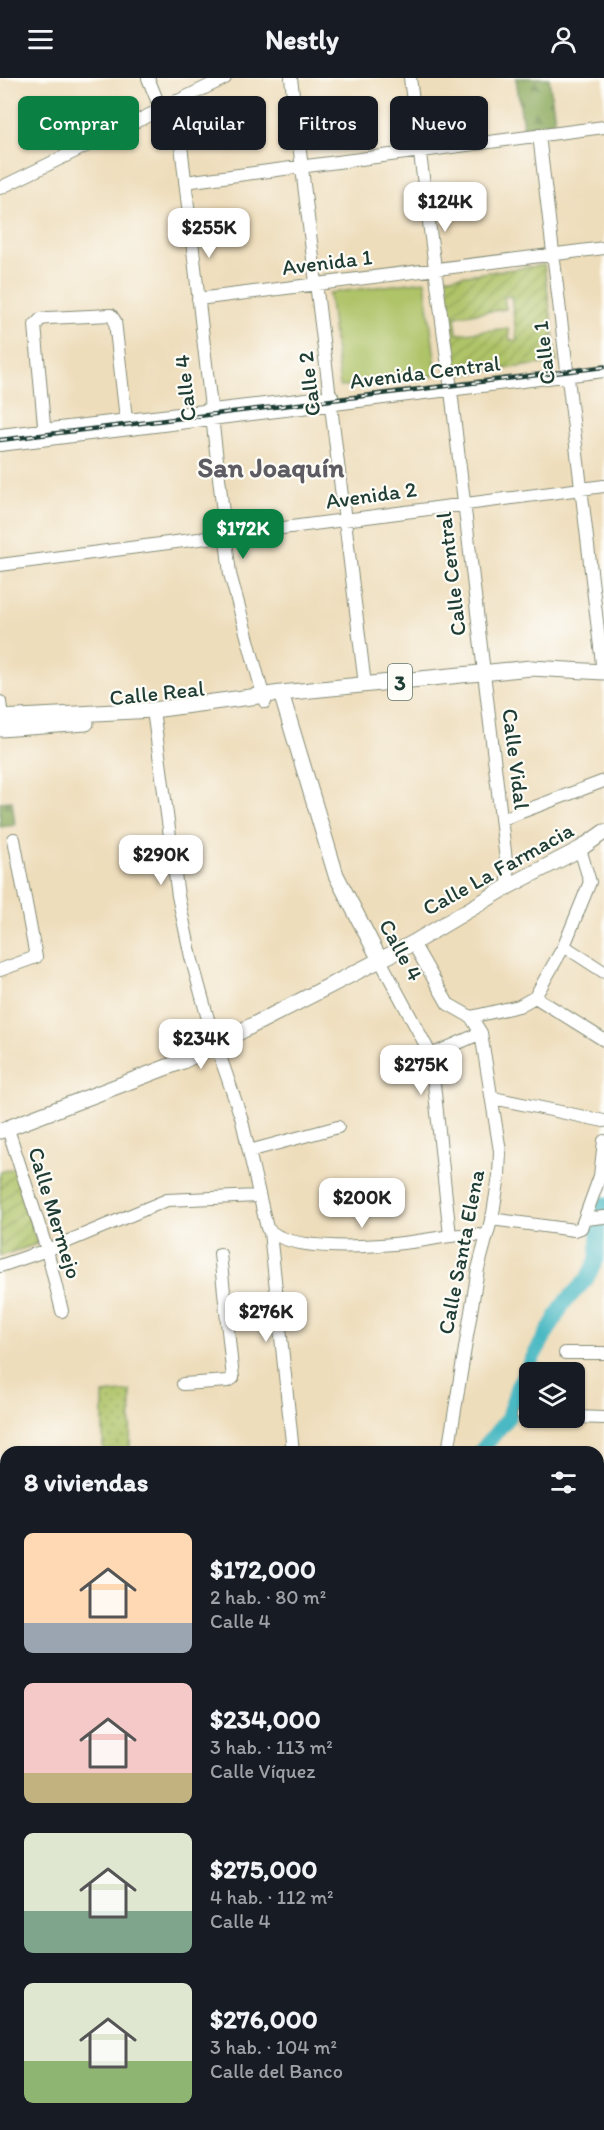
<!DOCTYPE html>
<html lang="es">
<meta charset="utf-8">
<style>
body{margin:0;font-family:Itim,sans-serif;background:#242831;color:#f1f3f6;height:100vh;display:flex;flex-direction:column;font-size:22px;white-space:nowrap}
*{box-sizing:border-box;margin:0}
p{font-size:20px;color:#9ea1a6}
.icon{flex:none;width:33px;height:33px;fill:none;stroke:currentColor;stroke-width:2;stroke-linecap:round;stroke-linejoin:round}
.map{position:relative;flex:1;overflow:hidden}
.details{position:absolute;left:0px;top:1368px;width:604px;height:684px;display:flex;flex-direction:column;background:#171b24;border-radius:18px 18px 0 0;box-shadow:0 2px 4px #0004}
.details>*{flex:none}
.guide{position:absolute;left:18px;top:18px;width:568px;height:54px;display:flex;gap:12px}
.fabs{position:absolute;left:519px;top:1284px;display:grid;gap:12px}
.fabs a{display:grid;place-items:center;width:66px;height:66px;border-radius:9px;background:#171b24;box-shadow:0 2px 4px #0004;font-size:30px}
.price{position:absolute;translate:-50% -51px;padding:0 14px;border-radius:12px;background:#fff;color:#222;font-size:20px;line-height:39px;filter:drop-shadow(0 2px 3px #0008)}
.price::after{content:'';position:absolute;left:50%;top:36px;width:18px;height:14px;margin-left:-9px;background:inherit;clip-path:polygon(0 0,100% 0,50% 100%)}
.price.on{background:#0b8043;color:#fff}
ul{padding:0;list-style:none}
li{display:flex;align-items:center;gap:18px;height:150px;padding:0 24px}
li span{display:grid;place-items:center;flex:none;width:168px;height:120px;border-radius:9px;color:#555}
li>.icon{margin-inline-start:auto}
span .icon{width:72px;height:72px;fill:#fffc;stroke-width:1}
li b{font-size:26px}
h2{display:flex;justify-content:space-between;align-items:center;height:72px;padding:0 24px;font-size:26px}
.pill{padding:0 21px;border-radius:9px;background:#171b24;box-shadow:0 2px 4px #0004;font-size:21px;line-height:54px}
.pill.on{background:#0b8043;color:#fff}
header{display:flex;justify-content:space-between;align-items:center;height:78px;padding:0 24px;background:#171b24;font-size:27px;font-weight:800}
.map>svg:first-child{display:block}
</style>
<header><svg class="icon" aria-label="menu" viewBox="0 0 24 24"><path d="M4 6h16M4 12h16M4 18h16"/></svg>Nestly<svg class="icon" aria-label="person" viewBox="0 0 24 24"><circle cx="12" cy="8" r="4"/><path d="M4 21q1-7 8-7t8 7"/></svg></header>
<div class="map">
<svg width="604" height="2052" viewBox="0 0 604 2052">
<defs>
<pattern id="grass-dots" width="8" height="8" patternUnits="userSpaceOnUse" patternTransform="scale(1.5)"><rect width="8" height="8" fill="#afc367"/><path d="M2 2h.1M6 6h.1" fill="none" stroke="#8ea056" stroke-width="1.8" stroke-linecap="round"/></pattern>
<pattern id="forest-firs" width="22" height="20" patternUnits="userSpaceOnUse" patternTransform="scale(1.5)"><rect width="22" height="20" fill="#8ba95c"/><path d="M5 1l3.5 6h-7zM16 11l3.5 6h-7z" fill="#718b4d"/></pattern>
<pattern id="park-tufts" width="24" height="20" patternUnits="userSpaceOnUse" patternTransform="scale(1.5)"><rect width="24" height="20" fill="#afc367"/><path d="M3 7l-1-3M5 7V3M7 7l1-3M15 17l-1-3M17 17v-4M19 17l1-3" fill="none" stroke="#8ea056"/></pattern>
<pattern id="garden-furrows" width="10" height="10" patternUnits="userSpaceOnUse" patternTransform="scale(1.5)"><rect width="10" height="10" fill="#afc367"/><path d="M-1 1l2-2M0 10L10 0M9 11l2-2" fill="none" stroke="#8ea056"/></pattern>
</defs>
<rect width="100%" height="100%" fill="#fdfcf7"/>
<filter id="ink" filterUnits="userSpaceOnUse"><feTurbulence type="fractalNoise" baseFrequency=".0167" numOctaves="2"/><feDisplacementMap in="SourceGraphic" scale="12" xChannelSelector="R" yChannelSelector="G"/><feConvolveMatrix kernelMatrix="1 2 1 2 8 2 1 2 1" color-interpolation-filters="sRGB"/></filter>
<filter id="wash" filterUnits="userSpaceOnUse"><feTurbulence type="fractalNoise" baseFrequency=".008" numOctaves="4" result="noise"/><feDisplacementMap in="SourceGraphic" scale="24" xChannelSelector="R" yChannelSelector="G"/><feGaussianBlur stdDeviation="1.35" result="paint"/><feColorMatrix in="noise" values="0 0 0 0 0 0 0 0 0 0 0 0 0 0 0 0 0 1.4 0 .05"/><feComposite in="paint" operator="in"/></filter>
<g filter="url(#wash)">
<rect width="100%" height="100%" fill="#edb"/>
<path fill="url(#grass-dots)" stroke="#67804e" stroke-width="1.5" d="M131,1313l-1,61h-27v-58z"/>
<path fill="url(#forest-firs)" stroke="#557348" stroke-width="1.5" d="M516,0h33l6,43 -32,6z
M12,723l3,24 -15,2v-25z"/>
<path fill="url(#park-tufts)" stroke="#67804e" stroke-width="1.5" d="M599,1634l5,13v79l-5,-11z"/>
<path fill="url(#garden-furrows)" stroke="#67804e" stroke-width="1.5" fill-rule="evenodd" d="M544,187l13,97 -100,13 -14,-97zM511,218l6,44h-7l-2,-12 -51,6 -2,-18 51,-7 -2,-12z
M15,1090l22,76 -37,12v-84z"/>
<path fill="#afc367" stroke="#67804e" stroke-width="1.5" d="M425,203l12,94 -97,12 -11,-94z"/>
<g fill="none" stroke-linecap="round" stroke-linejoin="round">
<path stroke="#4bb9c3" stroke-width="15" d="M480,1374l28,-34 9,-31 20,-37 27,-47 22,-23 11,-21 1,-37 6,-18
M0,1695l6,-2"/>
</g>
</g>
<g filter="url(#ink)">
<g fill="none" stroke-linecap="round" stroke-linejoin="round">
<g stroke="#868d78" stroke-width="14">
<path id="minor" d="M148,0l13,32
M291,0l74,607
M410,0l40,304 59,504
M176,23l54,473 35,128
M539,57l64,537
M185,104l419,-55
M0,110l225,-110
M198,221l406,-51
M0,357l332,-39
M45,358l-10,-111 6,-6 7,-1 63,-3 4,6 12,107
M0,367l604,-74
M0,487l604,-79
M0,624l2,15
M153,632l25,186 13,61 20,73 30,87 26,111c22,26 112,18 144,14 25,-3 49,-10 74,-6
M503,741l101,-38
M413,865l35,61 23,13 10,16 19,118 -1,25 -6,37 -15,56 -30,183
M564,868l40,26
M379,880l52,97 19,181
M0,892l36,-13 -22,-118
M535,919l69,43
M471,939l48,-11 16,-9 29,-51 26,-64 -10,-33
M431,977l50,-22
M493,1020l111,23
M8,1051l39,121 15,61
M249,1073l89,-24
M491,1141l83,11 7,-2 19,-52 4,-35
M586,1141l18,-2
M270,1154l23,220
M0,1188l47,-16 120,-50 91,-4
M227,1236l50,-5
M565,1275h39
M183,1306l45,-3 5,-3 -13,-124
M523,1337h7
M574,1339l30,1
M598,1403h6
M0,1462h6
M598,1463l6,2
M598,1535l6,1
M604,1559l-3,27 3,35
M0,1606l4,30 -4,16"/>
</g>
<g stroke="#868d78" stroke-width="17">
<path id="major" d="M281,615l55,182 43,83
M0,640l153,-8 128,-17 250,-25 73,4
M0,651l86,-6
M0,1053l183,-70 230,-118 96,-57 71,-37 24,-17"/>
</g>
<use href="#minor" stroke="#fff" stroke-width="12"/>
<use href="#major" stroke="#fff" stroke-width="15"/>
<g stroke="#1f3d34" stroke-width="4.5">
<path id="rail" d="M0,362l604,-73"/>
</g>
<use href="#rail" stroke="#fdfcf7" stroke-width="2" stroke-dasharray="7" stroke-linecap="butt"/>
</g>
</g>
<g text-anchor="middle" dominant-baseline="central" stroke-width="4.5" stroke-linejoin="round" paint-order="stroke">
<rect fill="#fdfcf7" stroke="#62766e" stroke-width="1.5" x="388" y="586" width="24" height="36" rx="4.5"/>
<g font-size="21" font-weight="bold" fill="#1f3d34">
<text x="400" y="604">3</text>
</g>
<g font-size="22" fill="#1f3d34" stroke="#fdfcf7">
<text transform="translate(327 184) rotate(-7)">Avenida 1</text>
<text transform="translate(544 275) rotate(-97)">Calle 1</text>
<text transform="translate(425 294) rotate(-7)">Avenida Central</text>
<text transform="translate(309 306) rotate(-97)">Calle 2</text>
<text transform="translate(185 310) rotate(-96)">Calle 4</text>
<text transform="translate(371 417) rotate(-8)">Avenida 2</text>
<text transform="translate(451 496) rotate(-97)">Calle Central</text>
<text transform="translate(157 615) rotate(-6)">Calle Real</text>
<text transform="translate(516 681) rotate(83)">Calle Vidal</text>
<text transform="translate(498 791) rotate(-29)">Calle La Farmacia</text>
<text transform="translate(401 872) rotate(61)">Calle 4</text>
<text transform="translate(55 1135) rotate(73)">Calle Mermejo</text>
<text transform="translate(461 1174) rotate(-79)">Calle Santa Elena</text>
</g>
<g font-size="28" font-weight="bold" fill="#5e5c63" stroke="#fdfcf7">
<text x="271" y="389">San Joaquín</text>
</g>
</g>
</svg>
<div class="fabs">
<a><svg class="icon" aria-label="layers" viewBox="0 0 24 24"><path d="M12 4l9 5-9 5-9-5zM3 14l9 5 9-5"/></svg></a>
</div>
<b class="price" style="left:445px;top:155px">$124K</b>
<b class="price" style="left:209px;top:181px">$255K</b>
<b class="price on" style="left:243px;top:482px">$172K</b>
<b class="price" style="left:161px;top:808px">$290K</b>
<b class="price" style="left:201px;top:992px">$234K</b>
<b class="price" style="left:421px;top:1018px">$275K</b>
<b class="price" style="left:362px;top:1151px">$200K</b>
<b class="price" style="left:266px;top:1265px">$276K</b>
<div class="guide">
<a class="pill on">Comprar</a>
<a class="pill">Alquilar</a>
<a class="pill">Filtros</a>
<a class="pill">Nuevo</a>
</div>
<section class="details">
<h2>8 viviendas<svg class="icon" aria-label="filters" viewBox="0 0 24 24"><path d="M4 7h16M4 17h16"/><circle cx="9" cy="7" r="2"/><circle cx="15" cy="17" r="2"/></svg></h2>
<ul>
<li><span style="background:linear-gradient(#ffd9b3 75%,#9aa5b1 0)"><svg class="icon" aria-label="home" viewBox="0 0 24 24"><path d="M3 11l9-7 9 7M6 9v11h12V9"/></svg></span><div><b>$172,000</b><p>2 hab. · 80 m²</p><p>Calle 4</p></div></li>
<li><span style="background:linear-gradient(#f6c9c9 75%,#c2b280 0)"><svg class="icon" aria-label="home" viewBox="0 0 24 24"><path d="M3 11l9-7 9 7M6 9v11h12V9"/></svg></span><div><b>$234,000</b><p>3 hab. · 113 m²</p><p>Calle Víquez</p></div></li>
<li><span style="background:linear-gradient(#dfe7d0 65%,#7fa58c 0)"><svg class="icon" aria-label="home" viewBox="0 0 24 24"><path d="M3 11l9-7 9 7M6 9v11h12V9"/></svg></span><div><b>$275,000</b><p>4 hab. · 112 m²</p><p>Calle 4</p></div></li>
<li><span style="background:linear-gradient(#dfe7d0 65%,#8fb573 0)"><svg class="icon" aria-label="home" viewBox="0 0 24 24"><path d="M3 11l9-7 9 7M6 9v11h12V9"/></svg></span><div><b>$276,000</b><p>3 hab. · 104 m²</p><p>Calle del Banco</p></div></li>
</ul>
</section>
</div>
